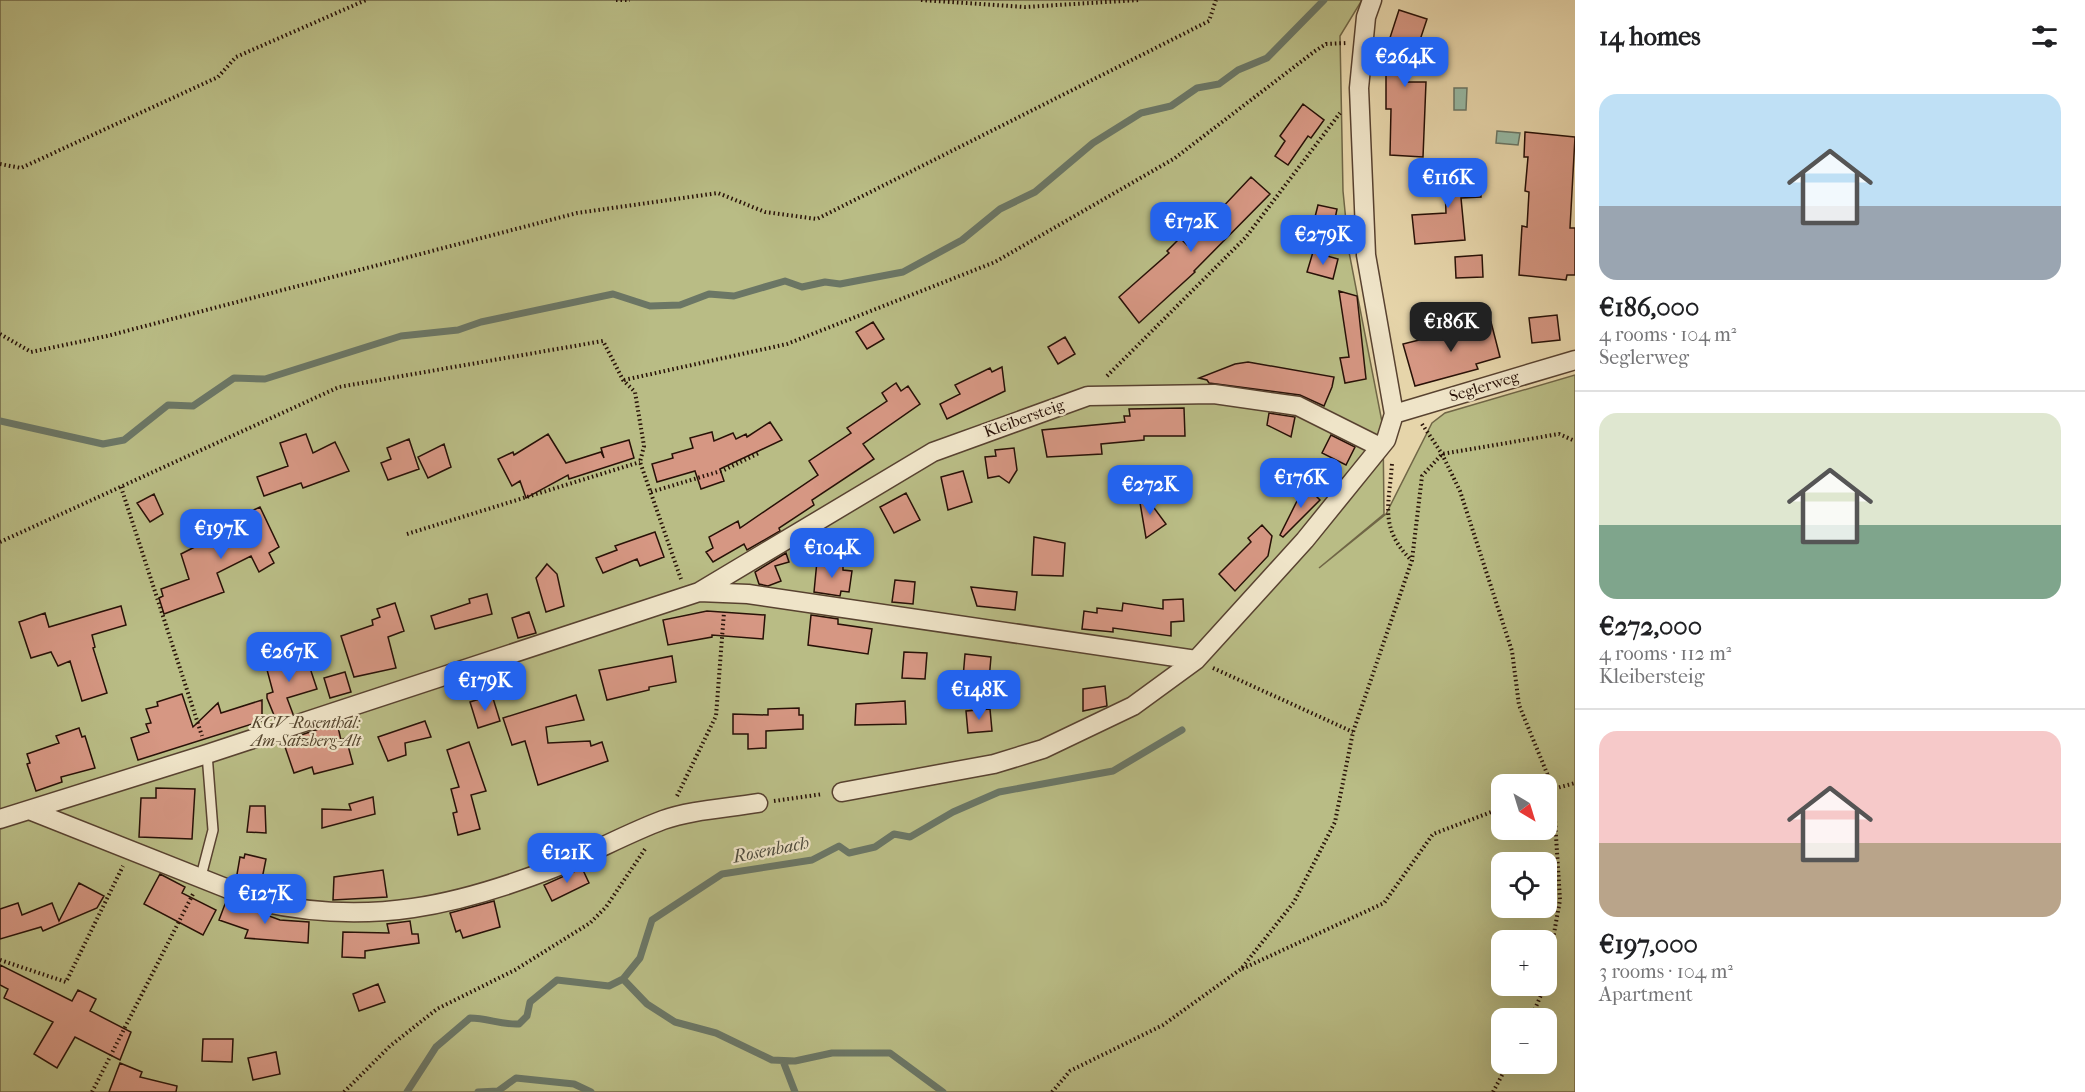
<!DOCTYPE html>
<meta charset="utf-8">
<style>
body{margin:0;font-family:"IM FELL French Canon",serif;background:#f2f2f2;color:#202124;height:100vh;display:flex;flex-direction:column;font-size:22px;white-space:nowrap}
*{box-sizing:border-box;margin:0}
p{font-size:20px;color:#757577}
.icon{flex:none;width:33px;height:33px;fill:none;stroke:currentColor;stroke-width:2;stroke-linecap:round;stroke-linejoin:round}
.map{position:relative;flex:1;overflow:hidden}
.details{display:flex;flex-direction:column;background:#fff;width:510px}
.details>*{flex:none}
.needle{width:39px;rotate:142deg}
.fabs{position:absolute;left:1491px;top:774px;display:grid;gap:12px}
.fabs a{display:grid;place-items:center;width:66px;height:66px;border-radius:12px;background:#fff;box-shadow:0 6px 24px #0002;font-size:30px}
.price{position:absolute;translate:-50% -51px;padding:0 14px;border-radius:12px;background:#2563eb;color:#fff;font-size:20px;line-height:39px;filter:drop-shadow(0 2px 3px #0008)}
.price::after{content:'';position:absolute;left:50%;top:36px;width:18px;height:14px;margin-left:-9px;background:inherit;clip-path:polygon(0 0,100% 0,50% 100%)}
.price.on{background:#222;color:#fff}
ul{padding:0;list-style:none}
li{display:grid;align-content:center;gap:12px;height:318px;padding:0 24px}
li+li{border-top:2px solid #e0e0e0}
li span{display:grid;place-items:center;height:186px;border-radius:18px;color:#555}
li>.icon{margin-inline-start:auto}
span .icon{width:108px;height:108px;fill:#fffc;stroke-width:1}
li b{font-size:26px}
h2{display:flex;justify-content:space-between;align-items:center;height:72px;padding:0 24px;font-size:26px}
main{display:flex;flex:1;min-height:0}
.map>svg:first-child{display:block}
</style>
<main>
<div class="map">
<svg width="1575" height="1092" viewBox="0 0 1575 1092">
<rect width="100%" height="100%" fill="#e6d5aa"/>
<filter id="stains"><feTurbulence type="fractalNoise" baseFrequency=".00333" numOctaves="4"/><feColorMatrix values="0 0 0 0 .2 0 0 0 0 .09 0 0 0 0 .02 0 0 0 .5 -.17"/></filter>
<radialGradient id="worn" r=".72"><stop offset=".6" stop-color="#630" stop-opacity="0"/><stop offset="1" stop-color="#630" stop-opacity=".3"/></radialGradient>
<path fill="#b9bc85" stroke="#706646" stroke-width="1.5" fill-rule="evenodd" d="M0,0h1362l-22,36 3,155 6,61 34,175 1,87 -65,54 67,-54 46,-91 13,-10 130,-38v717h-1575zM1502,784h44v46h-44zM1502,862h44v46h-44zM1502,940h44v46h-44zM1502,1018h44v46h-44z"/>
<path fill="#97b9a4" stroke="#6b7665" stroke-width="1.5" d="M1454,88h13l-1,22h-12z
M1497,131l23,2 -2,12 -22,-2z"/>
<g fill="none" stroke-linecap="round" stroke-linejoin="round">
<path stroke="#6b7665" stroke-width="7" d="M0,421l103,23 21,-4 44,-35 25,1 41,-28 31,1 136,-43 57,-6 23,-8 132,-28 37,12 30,-1 29,-11 25,2 51,-15 17,6 23,-5 15,2 63,-12 59,-32 38,-31 35,-17 58,-49 48,-30 30,-7 26,-18 22,-4 19,-14 29,-12 57,-58
M623,979l24,25 28,18 41,11 56,27 23,1 37,-8h58l53,39
M783,1061l12,31
M407,1092l29,-45 34,-29c18,0 31,7 49,6l8,-8 3,-14 27,-22 52,6 14,-7 17,-21 12,-38 70,-46 90,-14 27,-14 10,7 26,-6 19,-13 16,3 43,-25 46,-20 114,-21 69,-41
M478,1092l20,-1 18,-13 58,6 17,8"/>
</g>
<path fill="#d69783" stroke="#281107" stroke-width="1.5" d="M1399,10l28,9 -21,63h20l-3,75 -33,-2 1,-46h-5v-59z
M1303,104l21,16 -13,18 -3,-2 -20,29 -13,-9 10,-15 -5,-5z
M1525,132l50,5 -5,91h5v47h-8l-1,5 -47,-5 3,-49 5,1 2,-35 -4,-1 3,-34h-4z
M1458,159l3,38v-20l19,-1 1,21 -20,1 4,42 -50,4 -3,-29 34,-2 -2,-53z
M1251,177l19,17 -76,77 1,1 -56,51 -20,-26 50,-44 -2,-2 13,-13 7,7z
M1318,205l19,4 -5,25 -20,-5z
M1313,252l25,7 -5,20 -26,-7z
M1482,255l1,22 -27,1 -1,-21z
M1339,291l18,5 9,83 -21,4 -5,-25 9,-1z
M1557,315l3,25 -28,3 -3,-25z
M873,322l11,17 -17,10 -11,-17z
M1491,322l9,35 -24,7 2,5 -63,17 -12,-42z
M1065,337l10,17 -17,10 -10,-17z
M1248,362l86,15 -2,10 -8,19 -24,-11 -91,-12 -2,-3 -8,-2 36,-14z
M1002,367l3,24 -58,28 -7,-15 20,-10 -5,-9 35,-17 2,4z
M896,383l5,8 7,-5 12,18 -57,40 11,15 -62,41 2,5 -35,23 1,3 -33,19 -3,-6 -31,18 -7,-10 7,-4 -4,-11 29,-16 2,7 78,-53 -9,-14 42,-28 -4,-5 40,-27 -5,-8z
M1184,408l1,28h-41v4l-43,4 1,10 -55,3 -5,-27 83,-8 -1,-6h6l-1,-7z
M1269,413l26,4 -4,20 -24,-12z
M770,422l12,18 -62,29 4,12 -23,8 -6,-18 -38,11 -5,-18 21,-6 -1,-4 21,-6 -3,-10 22,-6 2,9 19,-8 3,6 10,-5 1,3z
M306,434l7,19 22,-11 14,29 -46,17 -2,-5 -37,13 -7,-19 31,-11 -8,-23z
M548,434l18,29 35,-11 3,6 -3,-10 28,-8 5,18 -65,21 -1,-4 -42,23 -6,-17 -8,5 -14,-27 15,-7 1,3z
M1331,435l24,12 -9,18 -24,-12z
M409,439l10,30 -31,11 -7,-17 10,-4 -4,-11z
M444,444l7,23 -23,11 -10,-21z
M1014,448l3,22 -8,13 -10,-7 -11,2 -3,-21 11,-1 -1,-6z
M963,471l9,31 -24,8 -7,-33z
M1137,485l29,39 -20,14z
M1305,485l15,15 -37,37 -3,-2z
M906,493l14,27 -26,13 -14,-26z
M154,494l9,20 -13,8 -13,-19z
M260,507l19,40 -10,6 5,10 -15,9 -8,-16 -34,17 7,19 -60,22 -5,-16 4,-2 -2,-7 28,-10 -8,-25 59,-30 -3,-6z
M1262,525l10,11 -4,20 -33,35 -16,-17 32,-32 -3,-4z
M655,532l9,25 -24,9 -3,-7 -34,14 -7,-15 21,-8 -2,-4z
M1034,537l31,6 -2,33 -31,-1z
M786,553l3,9 -14,4 6,15 -13,5 -9,-2 -4,-12z
M817,561l26,3v6l9,1 -3,21 -8,-1 -1,5 -26,-4z
M547,564l10,10 7,32 -18,6 -10,-34z
M895,580l20,2 -2,22 -21,-2z
M971,587l46,5 -2,18 -38,-4z
M487,594l5,20 -57,15 -4,-13 39,-13 -1,-4z
M1183,599l1,22 -13,1v14l-58,-8v4l-31,-3 2,-18 13,2v-5l25,3 1,-8 40,6v-9z
M395,603l9,28 -16,6 8,31 -42,9 -13,-41 32,-11 -1,-5 8,-3 -3,-8z
M121,606l5,19 -34,10 3,12 -2,1 14,45 -25,8 -12,-40 -12,5 -7,-14 -20,6 -12,-36 26,-9 4,14z
M707,611l58,4 -2,24 -51,-4v2l-44,8 -5,-25z
M529,612l7,21 -18,5 -6,-20z
M811,615l27,4v5l34,5 -4,25 -60,-9z
M904,652l23,1 -2,26 -23,-1z
M305,653l12,36 -30,9 6,16 -17,6 -9,-22v-4l6,-2 -7,-26z
M965,654l26,3 -2,23 -26,-2z
M672,656l4,26 -27,5v3l-42,10 -8,-30z
M345,672l6,20 -21,6 -6,-20z
M1105,686l2,20 -24,5v-22z
M182,694l11,33 25,-24 3,10 41,-13v16l3,4 -127,40 -7,-22 18,-6 -3,-8 5,-1 -5,-14 12,-3 -1,-4z
M492,695l8,26 -22,7 -8,-26z
M576,695l8,25 -38,7 2,16 42,-2 1,5 11,-4 6,19 -70,24 -13,-44 -13,4 -9,-27z
M905,701l1,23 -51,1 1,-21z
M799,708v7h4v14l-37,2v17l-18,1v-15h-15v-20l35,1v-6z
M990,709l2,22 -24,2 -2,-22z
M425,721l6,16 -26,6 1,12 -18,6 -10,-24z
M337,723l4,17 5,-2 7,26 -39,10 -2,-7 -18,6 -11,-32z
M79,728l3,9 3,-1 10,32 -34,9 1,5 -26,9 -9,-27 3,-1 -3,-9 32,-11 -3,-7z
M469,742l17,49 -15,4 9,34 -22,6 -5,-22 4,-1 -6,-23 8,-2 -12,-37z
M156,788l39,1 -3,50 -53,-2 2,-39h15z
M373,797l2,17 -53,14v-19l29,1 -2,-6z
M250,806h15l1,27 -19,-1z
M245,854l21,5 -6,30 -24,-9 4,-23 4,1z
M582,868l7,15 -37,18 -8,-16z
M383,870l4,27 -54,3 1,-23z
M160,874l25,13 -3,6 34,17 -13,25 -59,-31z
M79,883l25,13 -7,12 -54,23 -2,-4 -41,12v-30l18,-6 4,12 30,-12 7,18z
M494,901l6,26 -37,11 -3,-8 -4,2 -6,-19z
M231,902l49,18 29,2 -1,21 -63,-5 3,-8 -29,-10 6,-16 5,1z
M410,921l2,13h6l1,9 -54,8v7l-23,-1 1,-25 46,1 -2,-9z
M0,965l72,36 6,-11 18,9 -6,12 41,21 -11,28 -45,-23 -18,31 -23,-14 19,-32 -49,-24 4,-9 -8,-4z
M378,984l7,18 -26,9 -6,-17z
M203,1039h30l-1,23 -30,-1z
M276,1052l4,22 -27,6 -5,-22z
M120,1063l22,9 -2,5 37,9 -1,6h-67z"/>
<g fill="none" stroke-linecap="round" stroke-linejoin="round">
<g stroke="#584230" stroke-width="12">
<path id="service" d="M200,880l13,-50 -6,-76"/>
</g>
<g stroke="#584230" stroke-width="21">
<path id="minor" d="M1394,414l181,-54
M699,592l234,-140 155,-56 126,-2 84,12 82,41
M842,792l152,-28 49,-15 90,-43 63,-46 109,-120 81,-100 8,-26 -28,-159 -7,-167 7,-71 6,-17
M29,810l232,92c109,24 197,4 298,-36 35,-14 69,-33 104,-46 27,-10 66,-12 95,-17
M0,819l207,-65 492,-162 49,2 448,66"/>
</g>
<path stroke="#281107" stroke-width="4" stroke-dasharray="1.5 3" stroke-linecap="butt" d="M616,0h14
M921,0l104,7 114,-7
M0,164l21,4 197,-91 18,-20 130,-57
M0,334l31,18 76,-16 470,-123 141,-20 47,19 52,7 392,-198 7,-21
M1107,376l139,-139 94,-124
M624,380l163,-36 208,-82 180,-104 140,-107 11,-7 21,-1
M1422,424l20,30 18,37 52,160 7,54 34,83 7,112 -14,78
M1392,464c-3,42 -13,63 19,96
M121,487l81,249
M651,492l73,-22 35,-17
M407,534l233,-72
M0,542l339,-155 264,-46 20,39 12,12 9,54 -4,16 41,117
M1213,668l140,64
M1546,791l29,-8
M677,796l39,-80 8,-104
M774,801l49,-7
M0,960l66,22 57,-116
M1242,969l142,-66 49,-69 69,-26
M1531,1018l14,-32
M92,1092l101,-198
M344,1092l46,-46 47,-37 78,-39 75,-47 16,-16 39,-58
M1052,1092l18,-21 93,-46 78,-56 53,-67 41,-80 18,-90 59,-172 10,-84 20,-22 117,-20 16,7
M1493,1092l15,-28"/>
<use href="#service" stroke="#efe4c8" stroke-width="9"/>
<use href="#minor" stroke="#efe4c8" stroke-width="18"/>
</g>
<g text-anchor="middle" dominant-baseline="central" stroke-width="4.5" stroke-linejoin="round" paint-order="stroke">
<g font-size="16" fill="#281107" stroke="#efe4c8">
<text transform="translate(1484 386) rotate(-17)">Seglerweg</text>
<text transform="translate(1024 418) rotate(-20)">Kleibersteig</text>
</g>
<g font-size="16" font-style="italic" fill="#54442d" stroke="#efe4c8">
<text x="306" y="722">KGV-Rosenthal:<tspan x="306" dy="18">Am-Satzberg-Alt</tspan></text>
</g>
<g font-size="18" font-style="italic" fill="#4f4c3e" stroke="#efe4c8">
<text transform="translate(771 850) rotate(-11)">Rosenbach</text>
</g>
</g>
<rect width="100%" height="100%" filter="url(#stains)"/>
<rect width="100%" height="100%" fill="url(#worn)"/>
</svg>
<div class="fabs">
<a><svg class="needle" viewBox="-14 -14 28 28"><path d="M0-13l5 13h-10z" fill="#e53935"/><path d="M0 13l5-13h-10z" fill="#757577"/></svg></a>
<a><svg class="icon" aria-label="locate" viewBox="0 0 24 24"><circle cx="12" cy="12" r="6"/><path d="M12 2v4M12 18v4M2 12h4M18 12h4"/></svg></a>
<a>+</a>
<a>−</a>
</div>
<b class="price" style="left:1405px;top:88px">€264K</b>
<b class="price" style="left:1448px;top:209px">€116K</b>
<b class="price" style="left:1191px;top:253px">€172K</b>
<b class="price" style="left:1323px;top:266px">€279K</b>
<b class="price on" style="left:1451px;top:353px">€186K</b>
<b class="price" style="left:1301px;top:509px">€176K</b>
<b class="price" style="left:1150px;top:516px">€272K</b>
<b class="price" style="left:221px;top:560px">€197K</b>
<b class="price" style="left:832px;top:579px">€104K</b>
<b class="price" style="left:289px;top:683px">€267K</b>
<b class="price" style="left:485px;top:712px">€179K</b>
<b class="price" style="left:979px;top:721px">€148K</b>
<b class="price" style="left:567px;top:884px">€121K</b>
<b class="price" style="left:265px;top:925px">€127K</b>
</div>
<section class="details">
<h2>14 homes<svg class="icon" aria-label="filters" viewBox="0 0 24 24"><path d="M4 7h16M4 17h16"/><circle cx="9" cy="7" r="2"/><circle cx="15" cy="17" r="2"/></svg></h2>
<ul>
<li><span style="background:linear-gradient(#bfe0f5 60%,#9aa5b1 0)"><svg class="icon" aria-label="home" viewBox="0 0 24 24"><path d="M3 11l9-7 9 7M6 9v11h12V9"/></svg></span><div><b>€186,000</b><p>4 rooms · 104 m²</p><p>Seglerweg</p></div></li>
<li><span style="background:linear-gradient(#dfe7d0 60%,#7fa58c 0)"><svg class="icon" aria-label="home" viewBox="0 0 24 24"><path d="M3 11l9-7 9 7M6 9v11h12V9"/></svg></span><div><b>€272,000</b><p>4 rooms · 112 m²</p><p>Kleibersteig</p></div></li>
<li><span style="background:linear-gradient(#f6c9c9 60%,#b9a48a 0)"><svg class="icon" aria-label="home" viewBox="0 0 24 24"><path d="M3 11l9-7 9 7M6 9v11h12V9"/></svg></span><div><b>€197,000</b><p>3 rooms · 104 m²</p><p>Apartment</p></div></li>
</ul>
</section>
</main>
